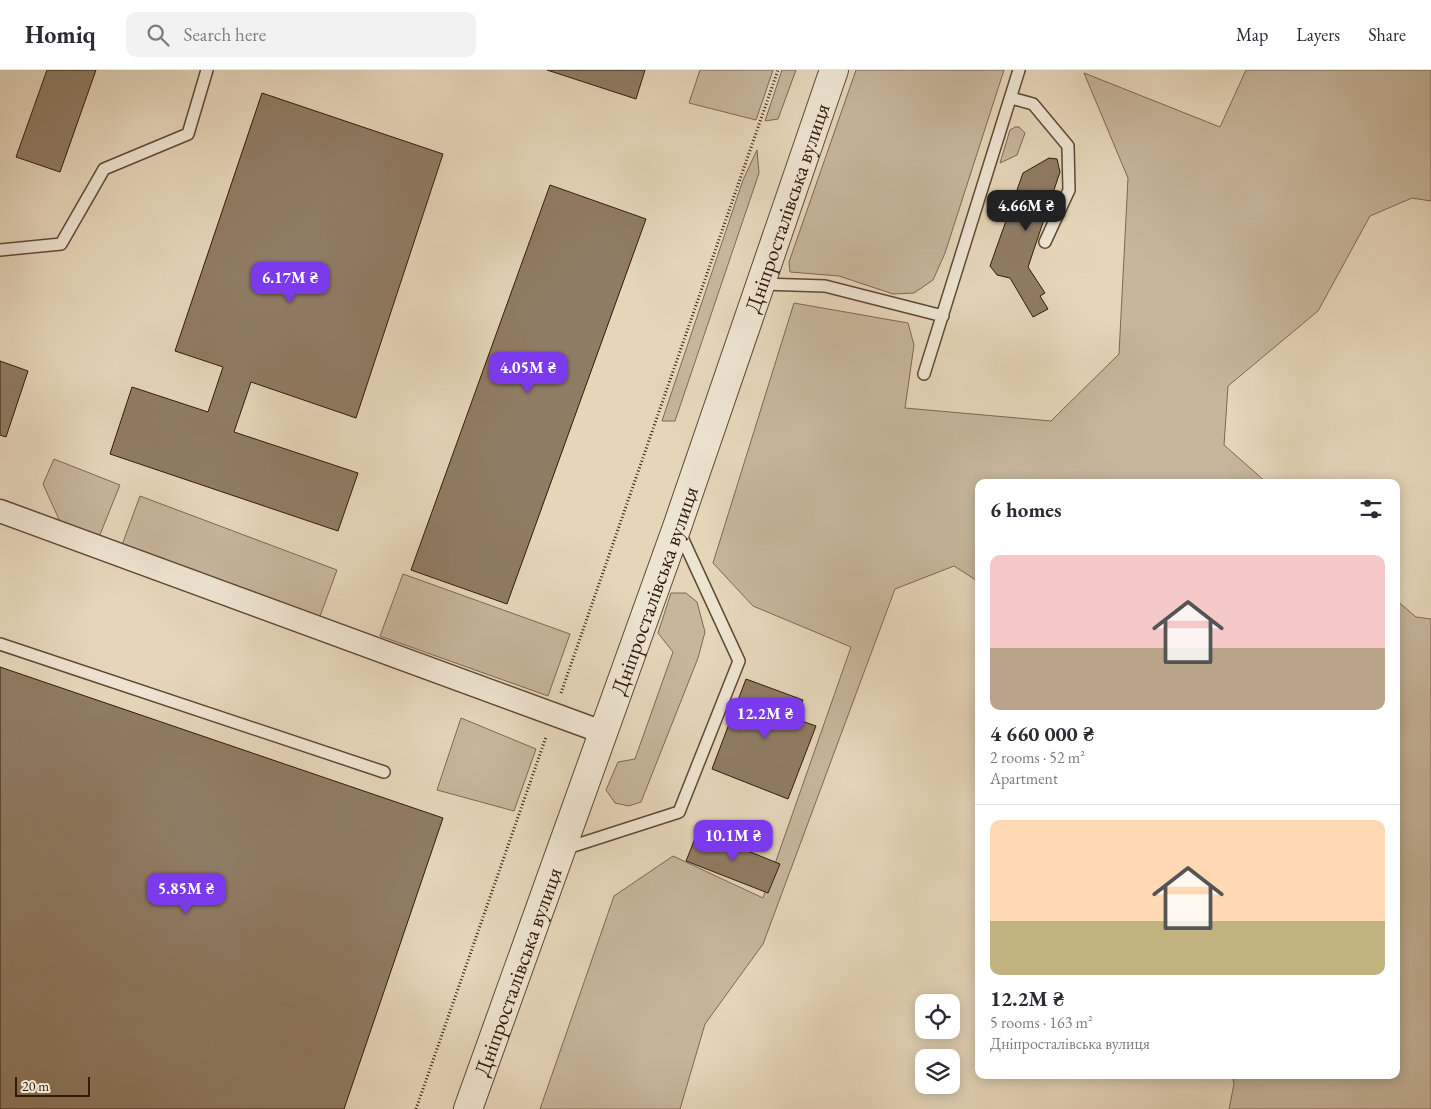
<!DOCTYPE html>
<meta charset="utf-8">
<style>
body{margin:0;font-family:"EB Garamond",serif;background:#f2f2f3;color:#2b2b33;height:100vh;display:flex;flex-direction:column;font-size:19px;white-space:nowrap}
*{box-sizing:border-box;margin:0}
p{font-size:16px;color:#7c7c81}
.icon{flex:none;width:28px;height:28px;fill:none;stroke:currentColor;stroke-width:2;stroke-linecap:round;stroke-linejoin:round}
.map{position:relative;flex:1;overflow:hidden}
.drawer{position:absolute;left:975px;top:409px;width:425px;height:600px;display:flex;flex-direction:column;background:#fff;border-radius:10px;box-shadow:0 2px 12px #0003}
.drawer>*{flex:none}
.tools{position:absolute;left:915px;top:924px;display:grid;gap:10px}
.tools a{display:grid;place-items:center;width:45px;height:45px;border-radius:10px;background:#fff;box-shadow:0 2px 12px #0003;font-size:25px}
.scale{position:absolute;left:15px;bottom:12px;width:75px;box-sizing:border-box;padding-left:5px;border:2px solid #311a07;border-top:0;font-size:14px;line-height:18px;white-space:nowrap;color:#311a07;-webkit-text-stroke:4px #eee4d2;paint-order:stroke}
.price{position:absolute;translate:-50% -42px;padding:0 11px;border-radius:10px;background:#7c3aed;color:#fff;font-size:16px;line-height:32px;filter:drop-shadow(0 1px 2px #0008)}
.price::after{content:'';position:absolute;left:50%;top:30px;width:15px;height:11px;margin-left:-8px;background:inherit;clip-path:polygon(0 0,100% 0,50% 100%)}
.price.active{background:#222;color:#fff}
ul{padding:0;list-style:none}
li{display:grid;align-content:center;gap:10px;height:265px;padding:0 15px}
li+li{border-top:1px solid #e1e1e2}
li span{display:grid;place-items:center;height:155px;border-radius:10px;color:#555}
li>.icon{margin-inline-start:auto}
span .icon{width:90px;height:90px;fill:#fffc;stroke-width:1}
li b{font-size:21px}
h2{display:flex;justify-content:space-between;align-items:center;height:60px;padding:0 15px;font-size:21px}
header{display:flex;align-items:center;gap:30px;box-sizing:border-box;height:70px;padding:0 25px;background:#fff;border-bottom:1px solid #e1e1e2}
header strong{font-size:24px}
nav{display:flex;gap:28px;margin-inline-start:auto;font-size:18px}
.search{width:350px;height:45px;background:#f2f2f3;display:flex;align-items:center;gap:12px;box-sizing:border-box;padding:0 18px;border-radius:10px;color:#7c7c81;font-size:19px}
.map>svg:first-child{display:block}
</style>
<header>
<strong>Homiq</strong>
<div class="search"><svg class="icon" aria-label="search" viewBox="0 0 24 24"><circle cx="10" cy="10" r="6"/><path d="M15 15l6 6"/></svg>Search here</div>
<nav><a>Map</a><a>Layers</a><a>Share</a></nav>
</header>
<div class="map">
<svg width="1431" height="1039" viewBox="0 0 1431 1039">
<rect width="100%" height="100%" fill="#e5d6ba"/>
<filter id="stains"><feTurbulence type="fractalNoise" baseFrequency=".004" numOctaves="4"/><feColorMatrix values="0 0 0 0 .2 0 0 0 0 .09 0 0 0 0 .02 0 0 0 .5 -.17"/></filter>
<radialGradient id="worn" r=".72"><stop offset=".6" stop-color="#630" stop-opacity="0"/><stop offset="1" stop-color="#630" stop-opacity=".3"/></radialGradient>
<path fill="#c6b69c" stroke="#7c6852" d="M700,0h73l-17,50 -67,-17z
M782,0h14l-18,49 -13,2z
M856,0h148l-59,183 -12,27 -19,13 -21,1 -54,-18 -49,-4 -1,-10z
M1246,0h185v131l-19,-3 -42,18 -52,95 -90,75 -4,59 42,37h-287v100l-25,-16 -59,23 -132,355 -58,80 -25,85h-140l74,-213 59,-40 90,42 88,-251 -98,-41 -40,-43 81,-260 114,20 6,22 -9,63 146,13 68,-67 9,-176 -44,-105 136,54z
M1015,57h4l6,6 -8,22 -17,8 10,-33z
M757,80l2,23 -84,248h-13l81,-241z
M54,389l66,26 -23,57 -35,-16 -19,-42z
M140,426l197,74 -18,49 -197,-74z
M403,504l167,60 -22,62 -168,-60z
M671,523h15l11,9 8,30 -7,26 -57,144 -12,4 -14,-3 -9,-13 12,-28 17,-3 38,-107 -15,-19z
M1396,530l20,17 15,2v490h-202l5,-25 -2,-9h164z
M461,648l75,31 -22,62 -77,-21z"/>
<path fill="#8f7c64" stroke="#311a07" d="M47,0h49l-36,102 -44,-15z
M547,0h98l-9,29z
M262,23l181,61 -87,264 -105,-36 -17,50 124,41 -20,58 -228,-77 22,-67 76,25 15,-45 -48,-16z
M1049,88l8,1 3,13 -32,95 17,26 -5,3 8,13 -15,8 -23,-39 -13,-3 -7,-9 33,-93z
M550,115l96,34 -139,385 -96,-34z
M0,291l28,10 -22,66 -6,-2z
M0,597l443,151 -99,291h-344z
M746,609l57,21 -7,19 20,7 -28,73 -76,-30z
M698,761l82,33 -12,29 -82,-32z"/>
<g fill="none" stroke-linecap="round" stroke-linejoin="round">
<g stroke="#5e4934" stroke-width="14">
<path id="service" d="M1011,28l22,6 35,42 1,44 -24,52
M0,180l61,-6 43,-75 84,-35 19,-64
M761,214l64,2 118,30
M924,304l95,-304
M0,574l384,128
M564,779l115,-37 60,-151 -60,-130"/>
</g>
<g stroke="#5e4934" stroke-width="25">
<path id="minor" d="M0,441l602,221"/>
</g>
<g stroke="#5e4934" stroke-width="30">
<g id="tertiary">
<path id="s1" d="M468,1039l209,-582 157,-457"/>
</g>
</g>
<path stroke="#311a07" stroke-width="3" stroke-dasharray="1 2.5" stroke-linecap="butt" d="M561,623l217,-623
M416,1039l130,-372"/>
<use href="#service" stroke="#eee4d2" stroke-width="11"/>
<use href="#minor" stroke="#eee4d2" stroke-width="22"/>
<use href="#tertiary" stroke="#eee4d2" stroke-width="28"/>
</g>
<g text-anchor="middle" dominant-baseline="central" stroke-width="4" stroke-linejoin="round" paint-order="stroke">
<g font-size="22" fill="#311a07" stroke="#eee4d2">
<text stroke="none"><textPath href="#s1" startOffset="956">Дніпросталівська вулиця</textPath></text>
<text stroke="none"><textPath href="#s1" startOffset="551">Дніпросталівська вулиця</textPath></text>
<text stroke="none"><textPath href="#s1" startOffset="146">Дніпросталівська вулиця</textPath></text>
</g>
</g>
<rect width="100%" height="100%" filter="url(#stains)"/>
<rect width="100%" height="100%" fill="url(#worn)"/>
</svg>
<div class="tools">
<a><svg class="icon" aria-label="locate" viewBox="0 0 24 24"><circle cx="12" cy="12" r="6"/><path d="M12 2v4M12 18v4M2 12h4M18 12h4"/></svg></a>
<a><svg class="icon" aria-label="layers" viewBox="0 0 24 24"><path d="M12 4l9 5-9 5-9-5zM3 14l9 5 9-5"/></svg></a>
</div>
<div class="scale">20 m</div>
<b class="price active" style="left:1026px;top:162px">4.66M ₴</b>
<b class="price" style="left:290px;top:234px">6.17M ₴</b>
<b class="price" style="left:528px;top:324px">4.05M ₴</b>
<b class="price" style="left:765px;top:670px">12.2M ₴</b>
<b class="price" style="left:733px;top:792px">10.1M ₴</b>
<b class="price" style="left:186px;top:845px">5.85M ₴</b>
<section class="drawer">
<h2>6 homes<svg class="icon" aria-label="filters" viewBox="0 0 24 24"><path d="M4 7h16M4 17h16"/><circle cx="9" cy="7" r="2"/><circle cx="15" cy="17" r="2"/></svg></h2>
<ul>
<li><span style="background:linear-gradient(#f6c9c9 60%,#b9a48a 0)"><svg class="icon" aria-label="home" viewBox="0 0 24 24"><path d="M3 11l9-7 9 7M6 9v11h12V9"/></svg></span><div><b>4 660 000 ₴</b><p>2 rooms · 52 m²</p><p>Apartment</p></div></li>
<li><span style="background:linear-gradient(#ffd9b3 65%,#c2b280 0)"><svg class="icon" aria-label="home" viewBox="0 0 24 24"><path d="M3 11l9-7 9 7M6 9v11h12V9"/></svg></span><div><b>12.2M ₴</b><p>5 rooms · 163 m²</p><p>Дніпросталівська вулиця</p></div></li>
</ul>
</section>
</div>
